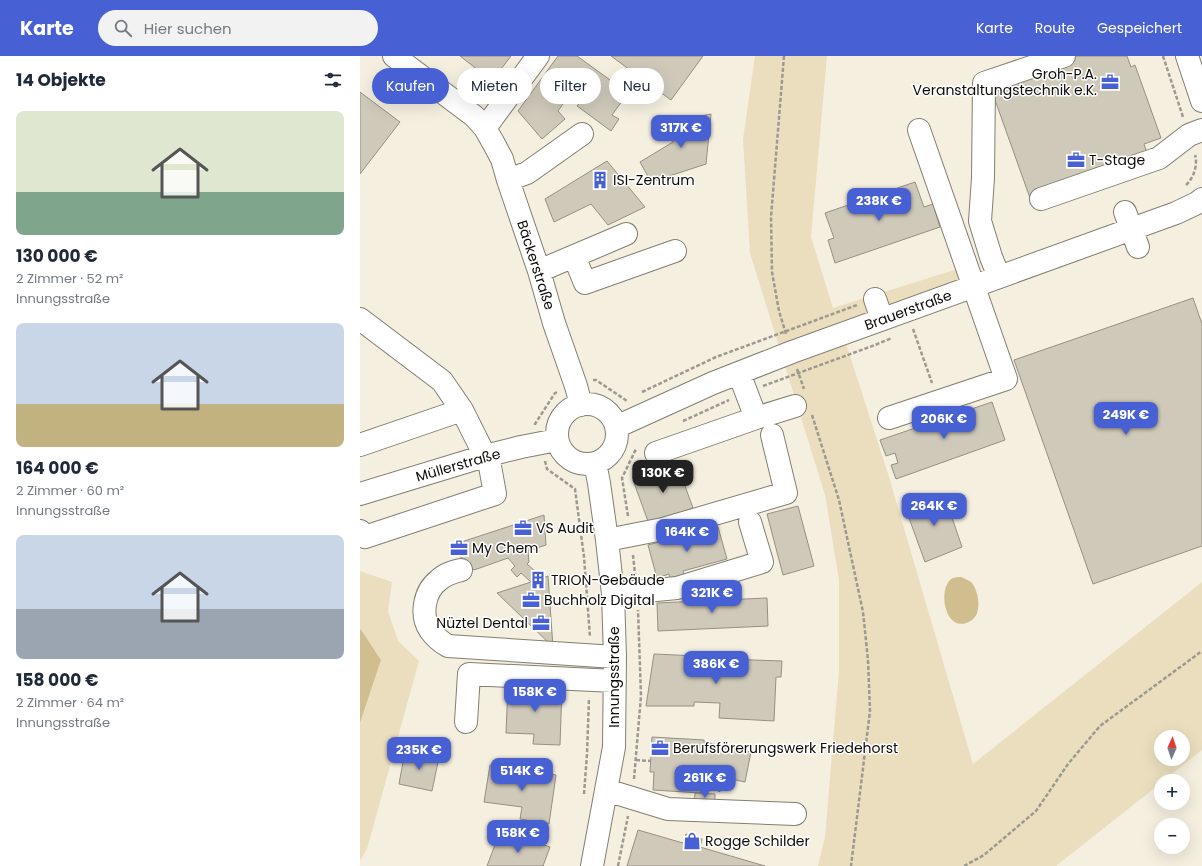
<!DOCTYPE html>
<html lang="de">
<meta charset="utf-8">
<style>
body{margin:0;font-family:Poppins,sans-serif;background:#f2f2f3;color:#1f2937;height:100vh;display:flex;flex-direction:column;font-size:15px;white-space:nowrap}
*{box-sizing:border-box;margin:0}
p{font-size:13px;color:#747a83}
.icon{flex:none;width:22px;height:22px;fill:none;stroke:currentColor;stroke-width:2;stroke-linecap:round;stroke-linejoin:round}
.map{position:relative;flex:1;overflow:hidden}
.sheet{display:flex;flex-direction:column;background:#fff;width:360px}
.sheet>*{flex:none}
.top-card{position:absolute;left:12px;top:12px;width:380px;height:36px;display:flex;gap:8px}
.needle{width:26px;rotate:3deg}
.tools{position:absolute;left:794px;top:674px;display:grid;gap:8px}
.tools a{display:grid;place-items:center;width:36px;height:36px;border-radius:50%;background:#fff;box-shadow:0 4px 16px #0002;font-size:20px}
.price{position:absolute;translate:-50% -34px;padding:0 9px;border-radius:8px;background:#4760d4;color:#fff;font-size:13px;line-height:26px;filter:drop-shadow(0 1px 2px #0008)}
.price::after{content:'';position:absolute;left:50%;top:24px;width:12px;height:9px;margin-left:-6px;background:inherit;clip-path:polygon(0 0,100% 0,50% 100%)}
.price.selected{background:#222;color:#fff}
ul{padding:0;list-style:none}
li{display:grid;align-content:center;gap:8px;height:212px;padding:0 16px}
li span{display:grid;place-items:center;height:124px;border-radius:8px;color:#555}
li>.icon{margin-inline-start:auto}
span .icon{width:72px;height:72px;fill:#fffc;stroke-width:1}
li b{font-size:17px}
h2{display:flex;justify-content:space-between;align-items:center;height:48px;padding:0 16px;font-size:17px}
.tag{padding:0 14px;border-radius:18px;background:#fff;box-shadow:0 4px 16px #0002;font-size:14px;line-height:36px}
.tag.selected{background:#4760d4;color:#fff}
header{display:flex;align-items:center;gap:24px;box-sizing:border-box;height:56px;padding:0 20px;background:#4760d4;color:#fff}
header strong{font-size:19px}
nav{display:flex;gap:22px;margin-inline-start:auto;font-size:14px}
.search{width:280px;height:36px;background:#f2f2f3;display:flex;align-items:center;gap:10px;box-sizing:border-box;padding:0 14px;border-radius:22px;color:#747a83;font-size:15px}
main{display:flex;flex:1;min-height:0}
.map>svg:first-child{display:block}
</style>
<header>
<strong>Karte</strong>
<div class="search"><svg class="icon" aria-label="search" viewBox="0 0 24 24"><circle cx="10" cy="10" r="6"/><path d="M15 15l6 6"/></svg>Hier suchen</div>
<nav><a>Karte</a><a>Route</a><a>Gespeichert</a></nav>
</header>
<main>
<section class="sheet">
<h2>14 Objekte<svg class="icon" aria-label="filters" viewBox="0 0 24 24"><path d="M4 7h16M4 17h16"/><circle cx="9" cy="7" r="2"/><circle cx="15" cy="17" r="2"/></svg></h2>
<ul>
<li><span style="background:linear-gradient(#dfe7d0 65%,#7fa58c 0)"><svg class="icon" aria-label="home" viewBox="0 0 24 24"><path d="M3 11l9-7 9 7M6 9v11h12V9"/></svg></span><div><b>130 000 €</b><p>2 Zimmer · 52 m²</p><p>Innungsstraße</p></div></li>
<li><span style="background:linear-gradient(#c9d6e8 65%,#c2b280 0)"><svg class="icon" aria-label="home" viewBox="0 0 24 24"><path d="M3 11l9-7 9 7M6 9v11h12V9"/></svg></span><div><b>164 000 €</b><p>2 Zimmer · 60 m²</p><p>Innungsstraße</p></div></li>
<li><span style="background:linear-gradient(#c9d6e8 60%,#9aa5b1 0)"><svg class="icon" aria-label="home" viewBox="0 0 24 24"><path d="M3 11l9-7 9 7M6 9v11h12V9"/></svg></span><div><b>158 000 €</b><p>2 Zimmer · 64 m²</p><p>Innungsstraße</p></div></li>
</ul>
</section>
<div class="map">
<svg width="842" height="810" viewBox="0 0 842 810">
<rect width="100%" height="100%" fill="#f5efe0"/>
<path fill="#eadebe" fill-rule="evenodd" d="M395,0h72l-16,181 22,71 134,-42 7,20 -131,48 46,143 84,287 229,-182v168l-39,31h-2v2l-105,83h-238l7,-29 14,-166v-91l-14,-85 -75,-242 -7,-114zM801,681h22v22h-22z
M0,515l32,11 -4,29 10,30 21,20 -52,188 -7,12v-138l21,-63 -19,-29 -2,-2z"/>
<path fill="#d0be8f" d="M601,521c4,2 8,3 11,6 7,9 10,30 0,37 -25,17 -35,-27 -22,-40 3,-3 8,-3 11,-3z
M0,573l2,2 19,29 -21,63z"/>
<path fill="#cfc9ba" stroke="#959082" d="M100,0h51l-19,25z
M198,0h19l51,37 -16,22 7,4 -8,12 -34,-25 6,-7 -11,-8 -14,20 7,8 -23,20 -24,-28z
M251,0h92l-32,44z
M716,0h51l4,11 4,-2 26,73 -17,6 4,12 -118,42 -40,-112z
M0,36l40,30 -40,52z
M351,58l-5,50 -55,18 -11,-20 33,-20 1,-21z
M247,105l38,46 -37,18 -17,-21 -37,18 -9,-23z
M555,126l9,25 9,-3 7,23 -105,36 -7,-23 6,-2 -9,-25z
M833,242l9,26v222l-109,38 -79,-224z
M632,346l13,38 -109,39 -5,-14 7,-2 -3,-10 -9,3 -6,-16z
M317,408l16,44 -44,16 -16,-44z
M584,438l18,53 -37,15 -20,-55z
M438,450l16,60 -31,9 -16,-61z
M184,459l2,30 -18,6 1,11 -2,2 16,14 5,-2 5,71 -56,-54 34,-11 -10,-9 -4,4 -6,-7 4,-4 -7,-8 -34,12 -25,-24z
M358,471l9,32 -44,12 1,5 -14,4 -1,-6 -12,4 -9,-33z
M407,542l1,28 -110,5 -1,-28z
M294,598l44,2v2l84,3 -1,16h-5l-2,44 -55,-3 1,-15 -26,-1v4h-48z
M148,628l54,3 -2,58 -27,-1 1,-10 -28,-1z
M292,681l52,3v2l47,10 -6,30 -42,-9 -2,20 -48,-3 1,-18h-4z
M45,695l34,6 -7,34 -33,-7z
M130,709l66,10 -7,49 -29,-5 2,-12 -38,-5z
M335,737l20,1v10l-21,-1z
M278,774l45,13 3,-9 16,5 -2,8 65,19h-138z
M138,781l22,8 3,-7 27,9 -7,19h-56z"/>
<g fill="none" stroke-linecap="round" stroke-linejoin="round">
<g stroke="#837e70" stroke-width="24">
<path id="minor" d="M34,0l80,60 11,12 9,16 8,15 6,21 31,91 15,52 22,63 5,19
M827,0l15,45
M125,72l53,-72
M148,124l19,-7 55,-39
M681,143l118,-41 30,-23 13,-5
M765,156l13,35
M214,200l11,27 90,-32
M179,215l87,-37
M639,221l-8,-20 -11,-36 3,-43 1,-95 80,-27
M515,243l7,20
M0,263l82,62 20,29 23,46
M379,317l17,45
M197 378a30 30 0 1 1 60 0a30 30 0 1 1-60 0Z
M529,362l117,-39 -87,-249
M256,371l97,-44 79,-31 384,-139 21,-10 5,-4
M0,389l102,-35
M296,397l100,-35 39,-12
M0,438l125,-38 36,-9 36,-7
M0,475l5,6 130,-43 -7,-39
M247,484l56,-11 123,-36 -14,-58
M101,514c-8,2 -16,4 -22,10 -15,11 -19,35 -9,50 5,7 11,12 18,16l167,11
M253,538l64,-6 85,-26 -12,-40
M106,666l3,-48 146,7
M246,734l62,19 127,5
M232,810l22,-119 1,-90 -2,-63 -6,-54 -8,-57 -4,-20"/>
</g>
<path stroke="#9d998e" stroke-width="2.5" stroke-dasharray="4 2" stroke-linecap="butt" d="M424,0l-13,161 1,55 7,39 7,23
M803,0l20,61
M826,129c8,-7 12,-21 9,-30
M553,273l19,54
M437,313l7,20
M233,324h3l31,21
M403,330l112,-41 17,-7
M282,336l74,-35 141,-52
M452,359l27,85 24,112 5,48 2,51 -19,155
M323,365l46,-21
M175,369v-1l20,-31 2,-1
M185,405l2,8 28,20 9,68 6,80
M268,460l-6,-38 14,-29
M273,499l2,19
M276,704l15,1
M274,723l7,-83 -3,-86
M342,727l18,1 -1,8
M224,738l3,-40 2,-56
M258,810l10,-50
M604,810l20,-11 52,-44 32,-47 32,-38 102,-75"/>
<use href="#minor" stroke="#fff" stroke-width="22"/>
</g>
<defs>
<g id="office-bare" transform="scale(1.38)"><path d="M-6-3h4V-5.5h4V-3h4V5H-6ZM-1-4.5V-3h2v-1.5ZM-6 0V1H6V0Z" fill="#4760d4" stroke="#fff" stroke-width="2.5" paint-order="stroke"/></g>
<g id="building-bare" transform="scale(1.38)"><path d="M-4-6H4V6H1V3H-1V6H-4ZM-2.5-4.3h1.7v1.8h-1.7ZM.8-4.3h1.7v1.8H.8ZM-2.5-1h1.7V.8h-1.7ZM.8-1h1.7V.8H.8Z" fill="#4760d4" stroke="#fff" stroke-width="2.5" paint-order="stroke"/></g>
<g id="shop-bare" transform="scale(1.38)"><path d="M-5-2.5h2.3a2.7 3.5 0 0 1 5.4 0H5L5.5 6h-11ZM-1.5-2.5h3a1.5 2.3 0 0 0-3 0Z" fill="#4760d4" stroke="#fff" stroke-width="2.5" paint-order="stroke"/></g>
</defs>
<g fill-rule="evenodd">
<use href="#office-bare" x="750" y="26"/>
<use href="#office-bare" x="716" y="104"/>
<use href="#building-bare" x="240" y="124"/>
<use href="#office-bare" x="163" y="472"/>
<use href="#office-bare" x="99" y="492"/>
<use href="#building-bare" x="178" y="524"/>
<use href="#office-bare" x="171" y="544"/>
<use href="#office-bare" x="181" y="567"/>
<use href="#office-bare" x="300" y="692"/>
<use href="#shop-bare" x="332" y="785"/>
</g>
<g text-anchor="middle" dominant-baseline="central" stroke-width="3" stroke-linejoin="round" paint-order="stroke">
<g font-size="14" fill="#0d0b07" stroke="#fff" text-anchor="start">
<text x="737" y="18" text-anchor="end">Groh-P.A.<tspan x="737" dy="16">Veranstaltungstechnik e.K.</tspan></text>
<text x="729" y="104">T-Stage</text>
<text x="253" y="124">ISI-Zentrum</text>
<text x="176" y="472">VS Audit</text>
<text x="112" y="492">My Chem</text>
<text x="191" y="524">TRION-Gebäude</text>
<text x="184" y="544">Buchholz Digital</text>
<text x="168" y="567" text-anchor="end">Nüztel Dental</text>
<text x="313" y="692">Berufsförerungswerk Friedehorst</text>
<text x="345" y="785">Rogge Schilder</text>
</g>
<g font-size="14" fill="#0d0b07" stroke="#fff">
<text transform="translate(176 209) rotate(72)">Bäckerstraße</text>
<text transform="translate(548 254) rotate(-20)">Brauerstraße</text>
<text transform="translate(98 409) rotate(-16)">Müllerstraße</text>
<text transform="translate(254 621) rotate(-90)">Innungsstraße</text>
</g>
</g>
</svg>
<div class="tools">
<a><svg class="needle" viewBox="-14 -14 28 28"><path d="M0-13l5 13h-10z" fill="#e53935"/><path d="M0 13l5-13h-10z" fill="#747a83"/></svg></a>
<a>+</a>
<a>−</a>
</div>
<b class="price" style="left:321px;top:93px">317K €</b>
<b class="price" style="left:519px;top:166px">238K €</b>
<b class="price" style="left:766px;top:380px">249K €</b>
<b class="price" style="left:584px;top:384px">206K €</b>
<b class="price selected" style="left:303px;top:438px">130K €</b>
<b class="price" style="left:574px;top:471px">264K €</b>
<b class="price" style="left:327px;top:497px">164K €</b>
<b class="price" style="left:352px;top:558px">321K €</b>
<b class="price" style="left:356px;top:629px">386K €</b>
<b class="price" style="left:175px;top:657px">158K €</b>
<b class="price" style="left:59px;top:715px">235K €</b>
<b class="price" style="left:162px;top:736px">514K €</b>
<b class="price" style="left:345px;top:743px">261K €</b>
<b class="price" style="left:158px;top:798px">158K €</b>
<div class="top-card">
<a class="tag selected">Kaufen</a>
<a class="tag">Mieten</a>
<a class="tag">Filter</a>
<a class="tag">Neu</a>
</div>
</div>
</main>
